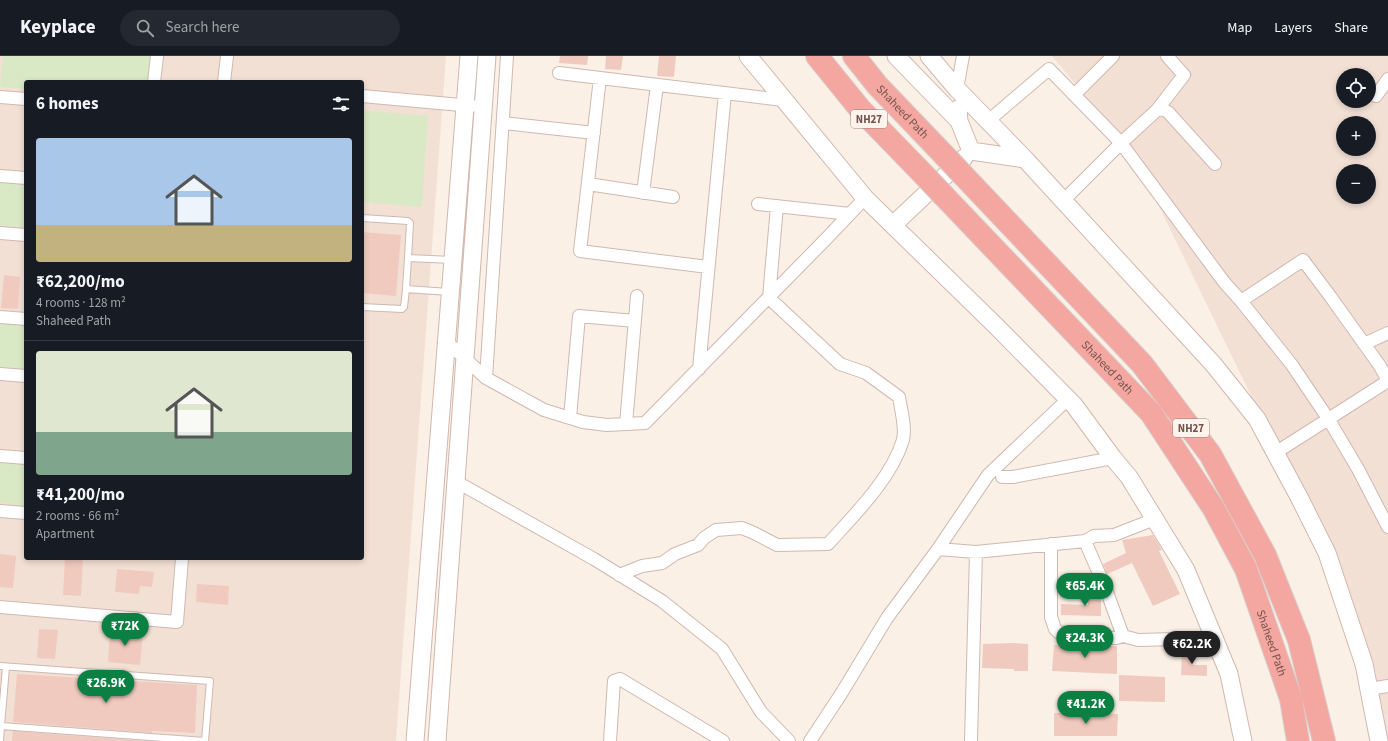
<!DOCTYPE html>
<meta charset="utf-8">
<style>
body{margin:0;font-family:"Source Sans 3",sans-serif;background:#242831;color:#f1f3f6;height:100vh;display:flex;flex-direction:column;font-size:15px;white-space:nowrap}
*{box-sizing:border-box;margin:0}
p{font-size:13px;color:#9ea1a6}
.icon{flex:none;width:22px;height:22px;fill:none;stroke:currentColor;stroke-width:2;stroke-linecap:round;stroke-linejoin:round}
.map{position:relative;flex:1;overflow:hidden}
.drawer{position:absolute;left:24px;top:24px;width:340px;height:480px;display:flex;flex-direction:column;background:#171b24;border-radius:4px;box-shadow:0 2px 6px #0003}
.drawer>*{flex:none}
.fabs{position:absolute;left:1336px;top:12px;display:grid;gap:8px}
.fabs a{display:grid;place-items:center;width:40px;height:40px;border-radius:50%;background:#171b24;box-shadow:0 2px 6px #0003;font-size:20px}
.price{position:absolute;translate:-50% -34px;padding:0 9px;border-radius:14px;background:#0b8043;color:#fff;font-size:13px;line-height:26px;filter:drop-shadow(0 1px 2px #0008)}
.price::after{content:'';position:absolute;left:50%;top:24px;width:12px;height:9px;margin-left:-6px;background:inherit;clip-path:polygon(0 0,100% 0,50% 100%)}
.price.on{background:#222;color:#fff}
ul{padding:0;list-style:none}
li{display:grid;align-content:center;gap:8px;height:212px;padding:0 12px}
li+li{border-top:1px solid #363941}
li span{display:grid;place-items:center;height:124px;border-radius:4px;color:#555}
li>.icon{margin-inline-start:auto}
span .icon{width:72px;height:72px;fill:#fffc;stroke-width:1}
li b{font-size:17px}
h2{display:flex;justify-content:space-between;align-items:center;height:48px;padding:0 12px;font-size:17px}
header{display:flex;align-items:center;gap:24px;box-sizing:border-box;height:56px;padding:0 20px;background:#171b24;border-bottom:1px solid #363941}
header strong{font-size:19px}
nav{display:flex;gap:22px;margin-inline-start:auto;font-size:14px}
.search{width:280px;height:36px;background:#242831;display:flex;align-items:center;gap:10px;box-sizing:border-box;padding:0 14px;border-radius:22px;color:#9ea1a6;font-size:15px}
.map>svg:first-child{display:block}
</style>
<header>
<strong>Keyplace</strong>
<div class="search"><svg class="icon" aria-label="search" viewBox="0 0 24 24"><circle cx="10" cy="10" r="6"/><path d="M15 15l6 6"/></svg>Search here</div>
<nav><a>Map</a><a>Layers</a><a>Share</a></nav>
</header>
<div class="map">
<svg width="1388" height="685" viewBox="0 0 1388 685">
<rect width="100%" height="100%" fill="#fbf0e6"/>
<path fill="#f3e0d5" fill-rule="evenodd" d="M0,0h446l-50,685h-396zM26,26h336v476h-336z
M1052,0h336v685h-6l-32,-142 -216,-444zM1343,19h26v26h-26zM1343,67h26v26h-26zM1343,115h26v26h-26z"/>
<path fill="#dae9c5" d="M3,0h147l-1,26h-123v7l-26,-2z
M362,54l66,6 -6,91 -60,-5z
M0,126l26,2v44l-26,-3z
M0,265l26,2v47l-26,-2z
M0,404l26,3v43l-26,-3z"/>
<path fill="#f0cabf" d="M560,0h28l-1,9 -28,-2z
M606,0h17l-2,14 -16,-1z
M659,0h17l-2,21 -17,-1z
M362,176l39,3 -5,61 -34,-3z
M4,219l16,2 -2,32 -17,-1z
M1153,479l9,15 -3,1 21,43 -27,12 -21,-43 -25,11 -4,-10 23,-11 -4,-13z
M0,498l16,2 -3,32 -13,-1z
M65,502h18l-2,38 -18,-1z
M117,513l37,3 -2,15 -12,-1 -1,8 -24,-2z
M197,528l32,2 -1,19 -32,-3z
M1088,535l11,1 2,6v18l-40,-1v-11l27,1z
M39,573l19,1 -3,29 -18,-1z
M110,574l33,2 -3,33 -32,-3z
M1014,587l14,1v27h-14v-2l-32,-1 1,-24z
M1054,589l38,2v-1h25v28l-65,-3z
M1182,594h11v15h14v11l-26,-1z
M17,618l180,11 -2,48 -43,-2v2l-139,-11z
M1119,619l46,2v25l-46,-1z
M1054,657l64,1 -1,22h-63z
M13,675l131,10h-132z"/>
<g fill="none" stroke-linecap="round" stroke-linejoin="round">
<g stroke="#cfb8b0" stroke-width="8">
<path id="lane" d="M362,162l46,3 2,2 -2,35 44,2
M406,233l2,-31
M362,251l40,2 2,-2 2,-18 43,3
M0,610l210,15 -5,60
M6,611l-5,59 204,15
M0,669l1,1 -1,15"/>
</g>
<g stroke="#cfb8b0" stroke-width="14">
<path id="street" d="M559,17l224,27
M600,22l-20,173 128,16
M154,26l3,-26
M224,26l3,-26
M957,33l6,-33
M1074,39l39,-39
M362,40l110,10
M1376,40l12,-17
M0,41l26,2
M1157,54l27,-35 -17,-19
M988,65l61,-52 72,74 103,139 17,19 51,64 37,55 29,49 30,58
M503,67l91,10
M0,120l26,2
M588,128l85,13
M643,137l14,-108
M1063,145l58,-58 36,-33 5,-1 6,3 47,52
M758,148l92,10
M0,177l26,2
M1241,245l62,-41 27,36 50,70 8,15
M0,261l26,2
M446,285l40,37 58,32 39,12 24,3 38,-2 181,-184 39,-41
M1364,288l24,-11
M699,313l26,-276
M0,318l26,2
M486,322l21,-322
M570,362l9,-102 56,5
M626,368l11,-128
M1275,397l113,-72
M0,400l26,2
M1002,421h11l100,-19
M457,426l137,77 68,42 60,48 39,63 28,29
M0,455l26,2
M1085,485l22,51 16,44
M1051,488v73l4,12 3,3 39,5 19,1 7,-2 15,4 76,-2
M938,493l38,3 109,-11 9,-5 20,-1 41,-16
M619,519l23,-9 20,-3 13,-9 23,-9 6,-7 12,-8 26,-2 12,5 23,12 51,-1c27,-30 63,-65 75,-104 3,-13 -2,-30 -4,-43l-33,-24 -26,-9 -71,-66 8,-92
M0,551l177,15 5,-64
M1369,633l19,-3
M610,685l4,-60 6,-2 103,62
M810,685l31,-47 46,-76 51,-69 50,-74 80,-76
M971,685l5,-189"/>
</g>
<g stroke="#d2b7ad" stroke-width="19">
<path id="secondary" d="M748,0l117,142 131,128 78,79 39,53 16,19 57,93 43,104 14,67
M896,0l63,65
M929,0l28,33 68,70
M958,53l1,12 12,30
M971,95l54,8 189,206 43,54 42,78 28,56 37,111 15,77
M893,169l71,-67
M415,685l54,-685
M437,685l50,-685"/>
</g>
<g stroke="#d8cfcd" stroke-width="24">
<g id="highway">
<path d="M817,0l43,53 66,68"/>
<path id="s1" d="M854,0l23,29 68,71"/>
<path d="M962,118l180,190 68,90 55,101 34,85 25,101"/>
<path id="s2" d="M944,140l207,217 63,96 32,60 45,130 7,42"/>
</g>
</g>
<use href="#lane" stroke="#fff" stroke-width="6"/>
<use href="#street" stroke="#fff" stroke-width="12"/>
<use href="#secondary" stroke="#fff" stroke-width="17"/>
<use href="#highway" stroke="#f3a7a0" stroke-width="22"/>
<g stroke="#d8cfcd" stroke-width="24" stroke-linecap="butt">
<path id="highway-bridge" d="M945,100l17,18
M926,121l18,19"/>
</g>
<use href="#highway-bridge" stroke="#f3a7a0" stroke-width="22"/>
</g>
<g text-anchor="middle" dominant-baseline="central" stroke-width="3" stroke-linejoin="round" paint-order="stroke">
<g fill="#fef4ed" stroke="#9d837c" stroke-width="1">
<rect x="851" y="54" width="36" height="18" rx="3"/>
<rect x="1173" y="363" width="36" height="18" rx="3"/>
</g>
<g font-size="11" font-weight="bold" fill="#74534c">
<text x="869" y="63">NH27</text>
<text x="1191" y="372">NH27</text>
</g>
<g font-size="12" fill="#74534c" stroke="#fef4ed">
<text stroke="none"><textPath href="#s1" startOffset="74">Shaheed Path</textPath></text>
<text stroke="none"><textPath href="#s2" startOffset="237">Shaheed Path</textPath></text>
<text stroke="none"><textPath href="#s2" startOffset="561">Shaheed Path</textPath></text>
</g>
</g>
</svg>
<div class="fabs">
<a><svg class="icon" aria-label="locate" viewBox="0 0 24 24"><circle cx="12" cy="12" r="6"/><path d="M12 2v4M12 18v4M2 12h4M18 12h4"/></svg></a>
<a>+</a>
<a>−</a>
</div>
<b class="price" style="left:1085px;top:551px">₹65.4K</b>
<b class="price" style="left:125px;top:591px">₹72K</b>
<b class="price" style="left:1085px;top:603px">₹24.3K</b>
<b class="price on" style="left:1192px;top:609px">₹62.2K</b>
<b class="price" style="left:106px;top:648px">₹26.9K</b>
<b class="price" style="left:1086px;top:669px">₹41.2K</b>
<section class="drawer">
<h2>6 homes<svg class="icon" aria-label="filters" viewBox="0 0 24 24"><path d="M4 7h16M4 17h16"/><circle cx="9" cy="7" r="2"/><circle cx="15" cy="17" r="2"/></svg></h2>
<ul>
<li><span style="background:linear-gradient(#a9c7e8 70%,#c2b280 0)"><svg class="icon" aria-label="home" viewBox="0 0 24 24"><path d="M3 11l9-7 9 7M6 9v11h12V9"/></svg></span><div><b>₹62,200/mo</b><p>4 rooms · 128 m²</p><p>Shaheed Path</p></div></li>
<li><span style="background:linear-gradient(#dfe7d0 65%,#7fa58c 0)"><svg class="icon" aria-label="home" viewBox="0 0 24 24"><path d="M3 11l9-7 9 7M6 9v11h12V9"/></svg></span><div><b>₹41,200/mo</b><p>2 rooms · 66 m²</p><p>Apartment</p></div></li>
</ul>
</section>
</div>
